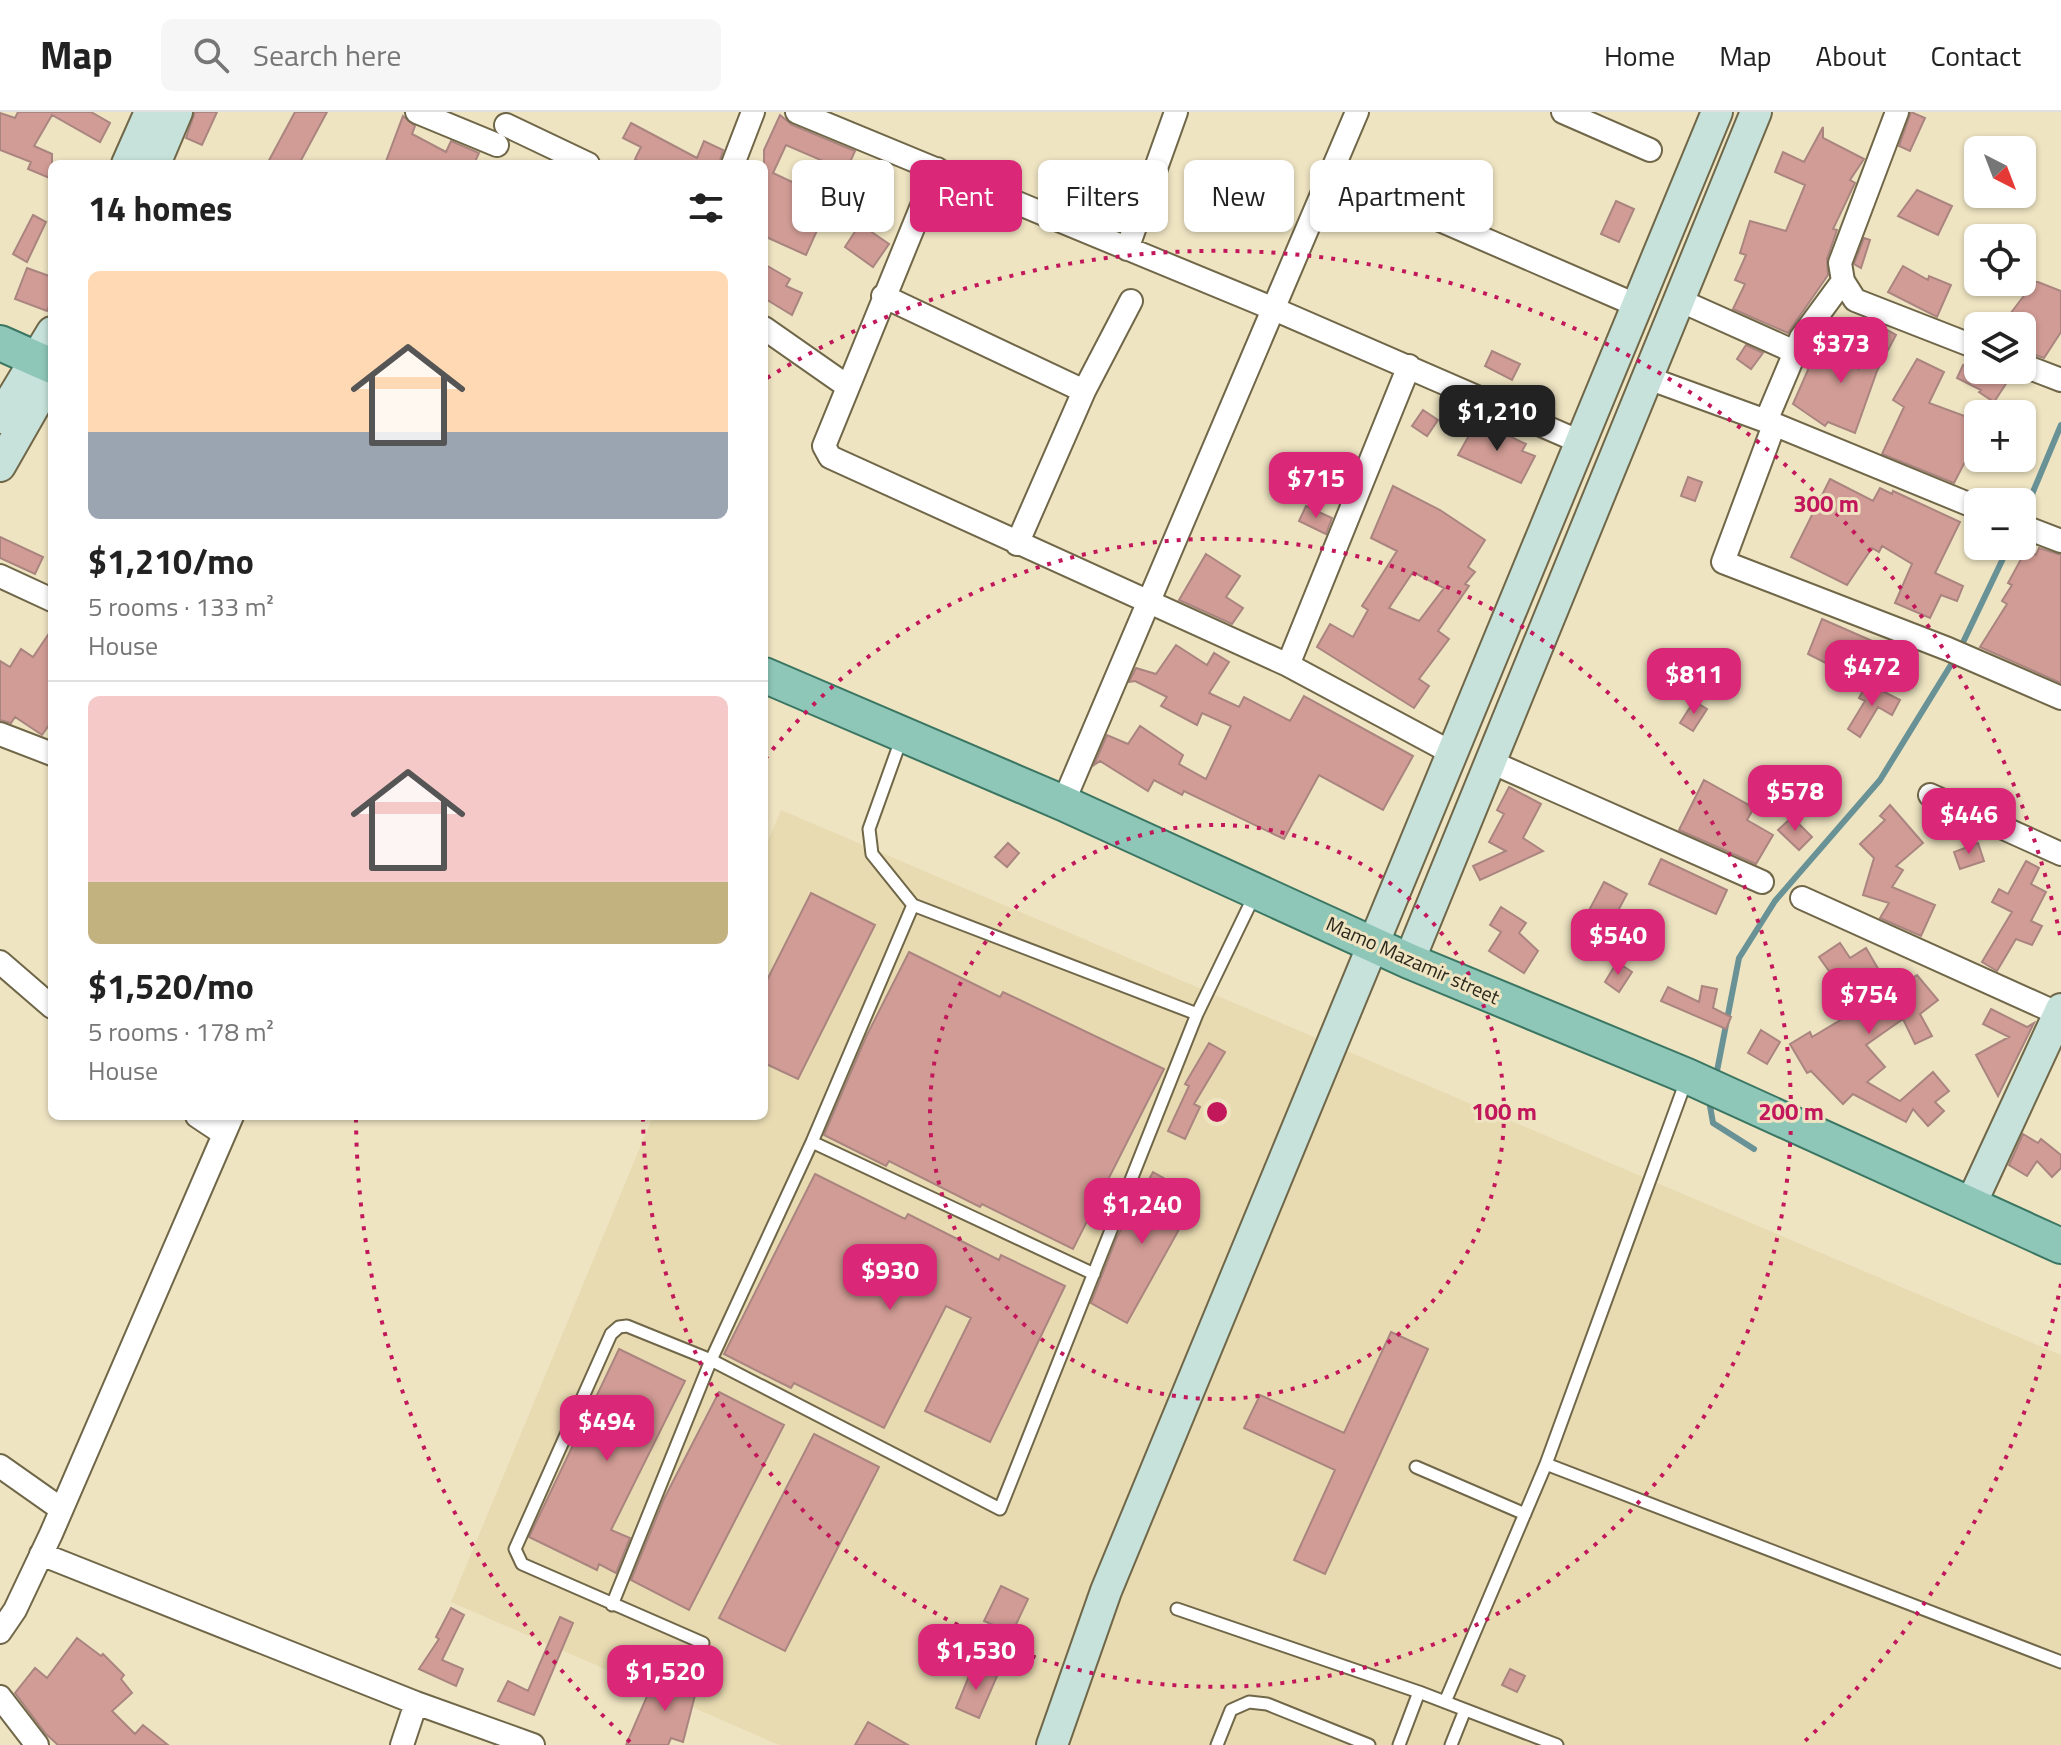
<!DOCTYPE html>
<meta charset="utf-8">
<style>
body{margin:0;font-family:"Titillium Web",sans-serif;background:#f6f6f6;color:#222;height:100vh;display:flex;flex-direction:column;font-size:30px;white-space:nowrap}
*{box-sizing:border-box;margin:0}
p{font-size:26px;color:#767676}
.icon{flex:none;width:44px;height:44px;fill:none;stroke:currentColor;stroke-width:2;stroke-linecap:round;stroke-linejoin:round}
.map{position:relative;flex:1;overflow:hidden}
.details{position:absolute;left:48px;top:48px;width:720px;height:960px;display:flex;flex-direction:column;background:#fff;border-radius:12px;box-shadow:0 2px 6px #0004}
.details>*{flex:none}
.hud{position:absolute;left:792px;top:48px;width:760px;height:72px;display:flex;gap:16px}
.needle{width:52px;rotate:138deg}
.buttons{position:absolute;left:1964px;top:24px;display:grid;gap:16px}
.buttons a{display:grid;place-items:center;width:72px;height:72px;border-radius:12px;background:#fff;box-shadow:0 2px 6px #0004;font-size:40px}
.price{position:absolute;translate:-50% -68px;padding:0 18px;border-radius:16px;background:#db2777;color:#fff;font-size:26px;line-height:52px;filter:drop-shadow(0 2px 4px #0008)}
.price::after{content:'';position:absolute;left:50%;top:48px;width:24px;height:18px;margin-left:-12px;background:inherit;clip-path:polygon(0 0,100% 0,50% 100%)}
.price.current{background:#222;color:#fff}
ul{padding:0;list-style:none}
li{display:grid;align-content:center;gap:16px;height:424px;padding:0 40px}
li+li{border-top:2px solid #e0e0e0}
li span{display:grid;place-items:center;height:248px;border-radius:12px;color:#555}
li>.icon{margin-inline-start:auto}
span .icon{width:144px;height:144px;fill:#fffc;stroke-width:1}
li b{font-size:34px}
h2{display:flex;justify-content:space-between;align-items:center;height:96px;padding:0 40px;font-size:34px}
.chip{padding:0 28px;border-radius:12px;background:#fff;box-shadow:0 2px 6px #0004;font-size:28px;line-height:72px}
.chip.current{background:#db2777;color:#fff}
header{display:flex;align-items:center;gap:48px;box-sizing:border-box;height:112px;padding:0 40px;background:#fff;border-bottom:2px solid #e0e0e0}
header strong{font-size:38px}
nav{display:flex;gap:44px;margin-inline-start:auto;font-size:28px}
.search{width:560px;height:72px;background:#f6f6f6;display:flex;align-items:center;gap:20px;box-sizing:border-box;padding:0 28px;border-radius:12px;color:#767676;font-size:30px}
.map>svg:first-child{display:block}
</style>
<header>
<strong>Map</strong>
<div class="search"><svg class="icon" aria-label="search" viewBox="0 0 24 24"><circle cx="10" cy="10" r="6"/><path d="M15 15l6 6"/></svg>Search here</div>
<nav><a>Home</a><a>Map</a><a>About</a><a>Contact</a></nav>
</header>
<div class="map">
<svg width="2061" height="1633" viewBox="0 0 2061 1633">
<rect width="100%" height="100%" fill="#eee4c2"/>
<path fill="#e8dbb2" d="M781,698l1280,545v390h-1282l-328,-143 202,-486h111v-266z"/>
<g fill="none" stroke-linecap="round" stroke-linejoin="round">
<path stroke="#689296" stroke-width="6" d="M2022,406l39,-93
M1717,959l22,-113 36,-57 105,-121 77,-125 52,-109
M1710,994l3,17 41,26"/>
</g>
<path fill="#d19c95" stroke="#aa8580" stroke-width="2" fill-rule="evenodd" d="M18,0h73l19,11 -10,19 -48,-27 -18,31 18,8v25l-24,-10 3,-7 -31,-12v-37l15,5z
M195,0h22l-15,33 -16,-7z
M295,0h32l-28,52h-32z
M1911,0l14,6 -15,33 -11,-5z
M780,3l12,10 63,26 -9,20 -60,-26 -13,28 34,16 -13,26 25,11 -13,29 -42,-19v-86z
M403,4l12,10 -3,8 34,18 5,-11 28,12 -5,11h-89z
M631,11l66,35 7,-17 19,9 -4,14h-75l-9,-5 6,-12 -18,-9z
M1823,15v11l41,21 -14,21 5,3 -22,46 4,1 -10,29 1,16 -40,58 -55,-24 12,-25 -10,-4 11,-25 -6,-2 10,-32 36,10 19,-46 -30,-13 8,-20 21,10z
M1917,78l35,16 -14,29 -40,-19z
M1616,89l18,8 -15,33 -18,-8z
M33,103l13,7 -19,40 -14,-8z
M860,112l29,20 -16,23 -28,-20z
M1864,126l6,2 -9,28 -7,-4z
M764,152l26,15 -4,7 16,7 -10,22 -28,-17z
M1903,154l25,14 1,-4 22,9 -14,32 -49,-25z
M27,156l25,9v21l-5,13 -32,-12z
M1999,170h39l23,9v41l-17,26 -22,-8v-24h-21l25,-33z
M1882,215l14,8 -19,36 -22,62 -27,-11 -3,4 -32,-22 15,-34 2,-8 -3,-2 6,-14 46,23z
M1746,233l17,8 -12,16 -14,-10z
M1492,239l28,13 -8,16 -27,-14z
M1917,247l27,13 -15,31 49,18v36l-9,-3 -15,29 -72,-29 22,-47 -11,-7z
M1963,253l26,12 6,-7 14,9 -15,23 -15,-10 2,-2 -24,-12z
M1423,298l15,10 -11,16 -15,-10z
M1476,311l23,13 2,-4 25,12 -4,7 13,5 -14,27 -63,-28z
M1688,365l14,5 -7,19 -14,-5z
M1830,367l43,22 7,-13 12,6 1,-3 67,31 -25,51 28,13 -6,15 -16,-6 -11,23 -35,-15 17,-39 -30,-18 -3,6 -7,-4 -25,37 -56,-28z
M1393,374l47,24 45,30 -17,27 7,5 -10,12 4,2 -31,45 11,8 -30,40 10,7 -15,22 -97,-61 13,-23 23,13 15,-27 -6,-4 35,-55 -26,-13zM1413,460l31,16 -25,33 -30,-13z
M1306,394l26,12 -6,16 -27,-13z
M0,425l43,20 -8,17 -35,-16z
M2039,436l22,7v128l-81,-36 27,-43 -5,-3 10,-16 -4,-2 18,-33 10,5z
M1206,442l34,22 -14,21 17,11 -11,16 -53,-24z
M1822,507l64,28 -23,35 -55,-28z
M52,517v92l-10,14 -27,-18 -4,6 -11,-3v-59l10,6 11,-18 12,8z
M1176,533l31,20 7,-12 15,9 -20,31 30,14 5,-10 46,24 14,-25 109,60 -30,54 -64,-35 -35,64 -100,-48 -2,4 -28,-15 -6,11 -48,-30 -6,4 13,-30 21,9 12,-18 43,29 -4,9 27,15 25,-53 -29,-13 -5,12 -36,-19 6,-9 -32,-16 -6,1 7,-14 20,6z
M1867,571l33,17 -8,15 -14,-8 -18,30 -12,-8 17,-28 -6,-3z
M1694,589l13,8 -14,22 -13,-8z
M1789,661l19,10 -10,19 -19,-11z
M1704,668l50,28 -7,12 26,15 -17,29 -77,-34z
M1509,675l32,17 -18,34 20,13 -63,29 -7,-14 33,-15 -17,-9 15,-28 -7,-4z
M1890,693l33,38 -27,23 7,4 -11,17 43,18 -14,31 -41,-18 9,-15 -26,-8 11,-37 -14,-14 25,-24 -5,-4z
M1792,705l20,20 -13,13 -21,-20z
M1008,731l11,10 -12,14 -12,-10z
M1978,731l6,18 -24,8 -6,-17z
M1661,747l66,31 -11,24 -67,-30z
M2026,749l13,7 -8,16 15,8 -15,29 11,5 -10,19 -16,-6 -19,32 -15,-9 30,-50 -20,-10 7,-13 9,5z
M1604,770l23,12 -29,54 -22,-13z
M811,781l64,32 -77,154 -34,-16v-77z
M1501,795l25,16 -7,10 19,18 -14,22 -35,-22 12,-19 -11,-7z
M1840,831l10,15 16,-10 25,43 26,-16 21,25 -18,14 12,22 -17,8 -12,-25 -37,26 19,22 -18,15 33,19 33,-29 16,19 -14,11 9,9 -16,15 -15,-17 -7,13 -53,-28 -10,10 -32,-33 -4,2 -17,-29 20,-12 2,5 37,-22 -16,-26 6,-4 -20,-28z
M909,840l91,45 3,-5 161,77 -91,180 -91,-45 -2,3 -91,-46 -3,5 -62,-31 42,-98z
M1617,850l15,10 -13,20 -14,-10z
M1702,874l15,3 -4,19 18,9 -5,12 -65,-28 7,-14 31,15z
M1991,897l36,18 7,-4 -36,73 -22,-41 33,-18 -26,-13z
M1761,918l19,12 -13,22 -19,-11z
M1209,931l16,9 -31,52 6,3 -15,32 -17,-8 21,-45 -4,-2z
M2023,1022l15,9 3,-4 20,16v13l-9,9 -15,-16 -10,15 -18,-11z
M1153,1060l44,25 -70,126 -36,-20 26,-66z
M815,1062l90,45 3,-5 91,46 2,-5 64,31 -75,156 -65,-31 46,-93 -25,-12 -62,122 -90,-45 -3,5 -67,-34z
M1391,1220l37,17 -103,225 -31,-14 41,-90 -91,-42 16,-33 84,38z
M619,1237l66,32 -74,149 19,8 -14,35 -17,-9 -2,6 -68,-33z
M719,1280l65,33 -95,185 -58,-30 33,-81z
M814,1322l65,33 -94,184 -66,-33z
M1001,1474l27,13 -16,34 -28,-12z
M451,1496l13,7 -22,45 21,9 -7,17 -37,-17 20,-30 -3,-2z
M560,1505l13,6 -39,92 -36,-14 10,-20 20,10z
M77,1526l24,18 2,-2 21,21 -3,4 11,14 -20,18 23,23 8,-9 25,20h-110l-12,-11 -31,-41 20,-25 12,10z
M694,1553l8,3 -19,74 -12,-4 -3,7h-42l28,-65 28,12z
M973,1554l24,10 -18,42 -23,-10z
M1510,1557l15,7 -8,16 -15,-7z
M868,1610l40,23h-53z"/>
<g fill="none" stroke-linecap="round" stroke-linejoin="round">
<g stroke="#706749" stroke-width="15">
<path id="lane" d="M902,625l-33,92 3,25 41,51 284,109
M812,1030l282,132
M1546,1352l515,198
M1416,1355l109,47
M612,1493l99,-245 101,-218 101,-237
M1177,1497l242,83 138,53
M703,1531l-181,-79 -7,-15 96,-215 8,-7 8,-1 84,34 289,149 197,-495 58,-120
M1445,1590l101,-238 140,-383
M1217,1633l14,-35 18,-8 18,2 102,41
M1399,1633l20,-53
M1451,1633l14,-35"/>
</g>
<g stroke="#706749" stroke-width="26">
<path id="street" d="M417,0l80,33
M797,0l477,197 304,132
M1563,0l87,38
M1897,0l-57,151 3,18 12,19 123,48
M506,13l82,39
M733,52l20,-52
M937,57l-113,277 6,11 458,208 166,89
M1329,67l104,38 203,88
M1127,137l49,-137
M883,184l201,95
M1679,188l116,52
M764,216l83,58
M2022,253l39,15
M1648,266l118,43 212,87
M1766,309l35,-83 42,-57
M1774,313l-51,137 225,87 113,49
M2022,414l39,15
M1017,432l67,-153 47,-90
M0,464l52,24
M1288,553l121,-299
M0,622l52,20
M1491,650l271,120
M1930,683l131,59
M1063,691l294,-691
M1802,786l257,116
M0,850l52,45
M197,1004l27,18
M0,1354l61,43
M41,1442l375,149 117,42
M0,1520l15,-22 36,-76 181,-418
M0,1585l37,48
M402,1633l14,-42"/>
</g>
<g stroke="#706749" stroke-width="34">
<path id="secondary" d="M127,52l23,-52
M155,52l22,-52
M0,306l52,-86
M0,354l52,-91
M1409,849l347,-849
M1970,1094l91,-197
M1052,1633l54,-154 611,-1479"/>
</g>
<g stroke="#3a7662" stroke-width="38">
<path id="primary" d="M0,231l52,23
M764,563l299,128 346,158 278,115 374,170"/>
</g>
<use href="#lane" stroke="#fff" stroke-width="11"/>
<use href="#street" stroke="#fff" stroke-width="22"/>
<use href="#secondary" stroke="#c6e2db" stroke-width="30"/>
<use href="#primary" stroke="#8ec6b8" stroke-width="34"/>
</g>
<g fill="none" stroke="#c2185b" stroke-width="4" stroke-dasharray="4 8">
<circle cx="1217" cy="1000" r="287"/>
<path d="M765 647A574 574 0 1 1 643 1005"/>
<path d="M2061 1172A861 861 0 0 1 1804 1630M630 1630A861 861 0 0 1 356 1008M767 266A861 861 0 0 1 2061 828"/>
</g>
<g text-anchor="middle" dominant-baseline="central" stroke-width="6" stroke-linejoin="round" paint-order="stroke">
<g font-size="20" fill="#2c281c" stroke="#eee4c2">
<text transform="translate(1413 848) rotate(24)">Mamo Mazamir street</text>
</g>
</g>
<circle cx="1217" cy="1000" r="12" fill="#c2185b" stroke="#eee4c2" stroke-width="4"/>
<g font-size="24" text-anchor="middle" font-weight="bold" fill="#c2185b" stroke="#eee4c2" stroke-width="6" stroke-linejoin="round" paint-order="stroke">
<text x="1826" y="400">300 m</text>
<text x="1504" y="1008">100 m</text>
<text x="1791" y="1008">200 m</text>
</g>
</svg>
<div class="buttons">
<a><svg class="needle" viewBox="-14 -14 28 28"><path d="M0-13l5 13h-10z" fill="#e53935"/><path d="M0 13l5-13h-10z" fill="#767676"/></svg></a>
<a><svg class="icon" aria-label="locate" viewBox="0 0 24 24"><circle cx="12" cy="12" r="6"/><path d="M12 2v4M12 18v4M2 12h4M18 12h4"/></svg></a>
<a><svg class="icon" aria-label="layers" viewBox="0 0 24 24"><path d="M12 4l9 5-9 5-9-5zM3 14l9 5 9-5"/></svg></a>
<a>+</a>
<a>−</a>
</div>
<b class="price" style="left:1841px;top:273px">$373</b>
<b class="price current" style="left:1497px;top:341px">$1,210</b>
<b class="price" style="left:1316px;top:408px">$715</b>
<b class="price" style="left:1872px;top:596px">$472</b>
<b class="price" style="left:1694px;top:604px">$811</b>
<b class="price" style="left:1795px;top:721px">$578</b>
<b class="price" style="left:1969px;top:744px">$446</b>
<b class="price" style="left:1618px;top:865px">$540</b>
<b class="price" style="left:1869px;top:924px">$754</b>
<b class="price" style="left:1142px;top:1134px">$1,240</b>
<b class="price" style="left:890px;top:1200px">$930</b>
<b class="price" style="left:607px;top:1351px">$494</b>
<b class="price" style="left:976px;top:1580px">$1,530</b>
<b class="price" style="left:665px;top:1601px">$1,520</b>
<div class="hud">
<a class="chip">Buy</a>
<a class="chip current">Rent</a>
<a class="chip">Filters</a>
<a class="chip">New</a>
<a class="chip">Apartment</a>
</div>
<section class="details">
<h2>14 homes<svg class="icon" aria-label="filters" viewBox="0 0 24 24"><path d="M4 7h16M4 17h16"/><circle cx="9" cy="7" r="2"/><circle cx="15" cy="17" r="2"/></svg></h2>
<ul>
<li><span style="background:linear-gradient(#ffd9b3 65%,#9aa5b1 0)"><svg class="icon" aria-label="home" viewBox="0 0 24 24"><path d="M3 11l9-7 9 7M6 9v11h12V9"/></svg></span><div><b>$1,210/mo</b><p>5 rooms · 133 m²</p><p>House</p></div></li>
<li><span style="background:linear-gradient(#f6c9c9 75%,#c2b280 0)"><svg class="icon" aria-label="home" viewBox="0 0 24 24"><path d="M3 11l9-7 9 7M6 9v11h12V9"/></svg></span><div><b>$1,520/mo</b><p>5 rooms · 178 m²</p><p>House</p></div></li>
</ul>
</section>
</div>
